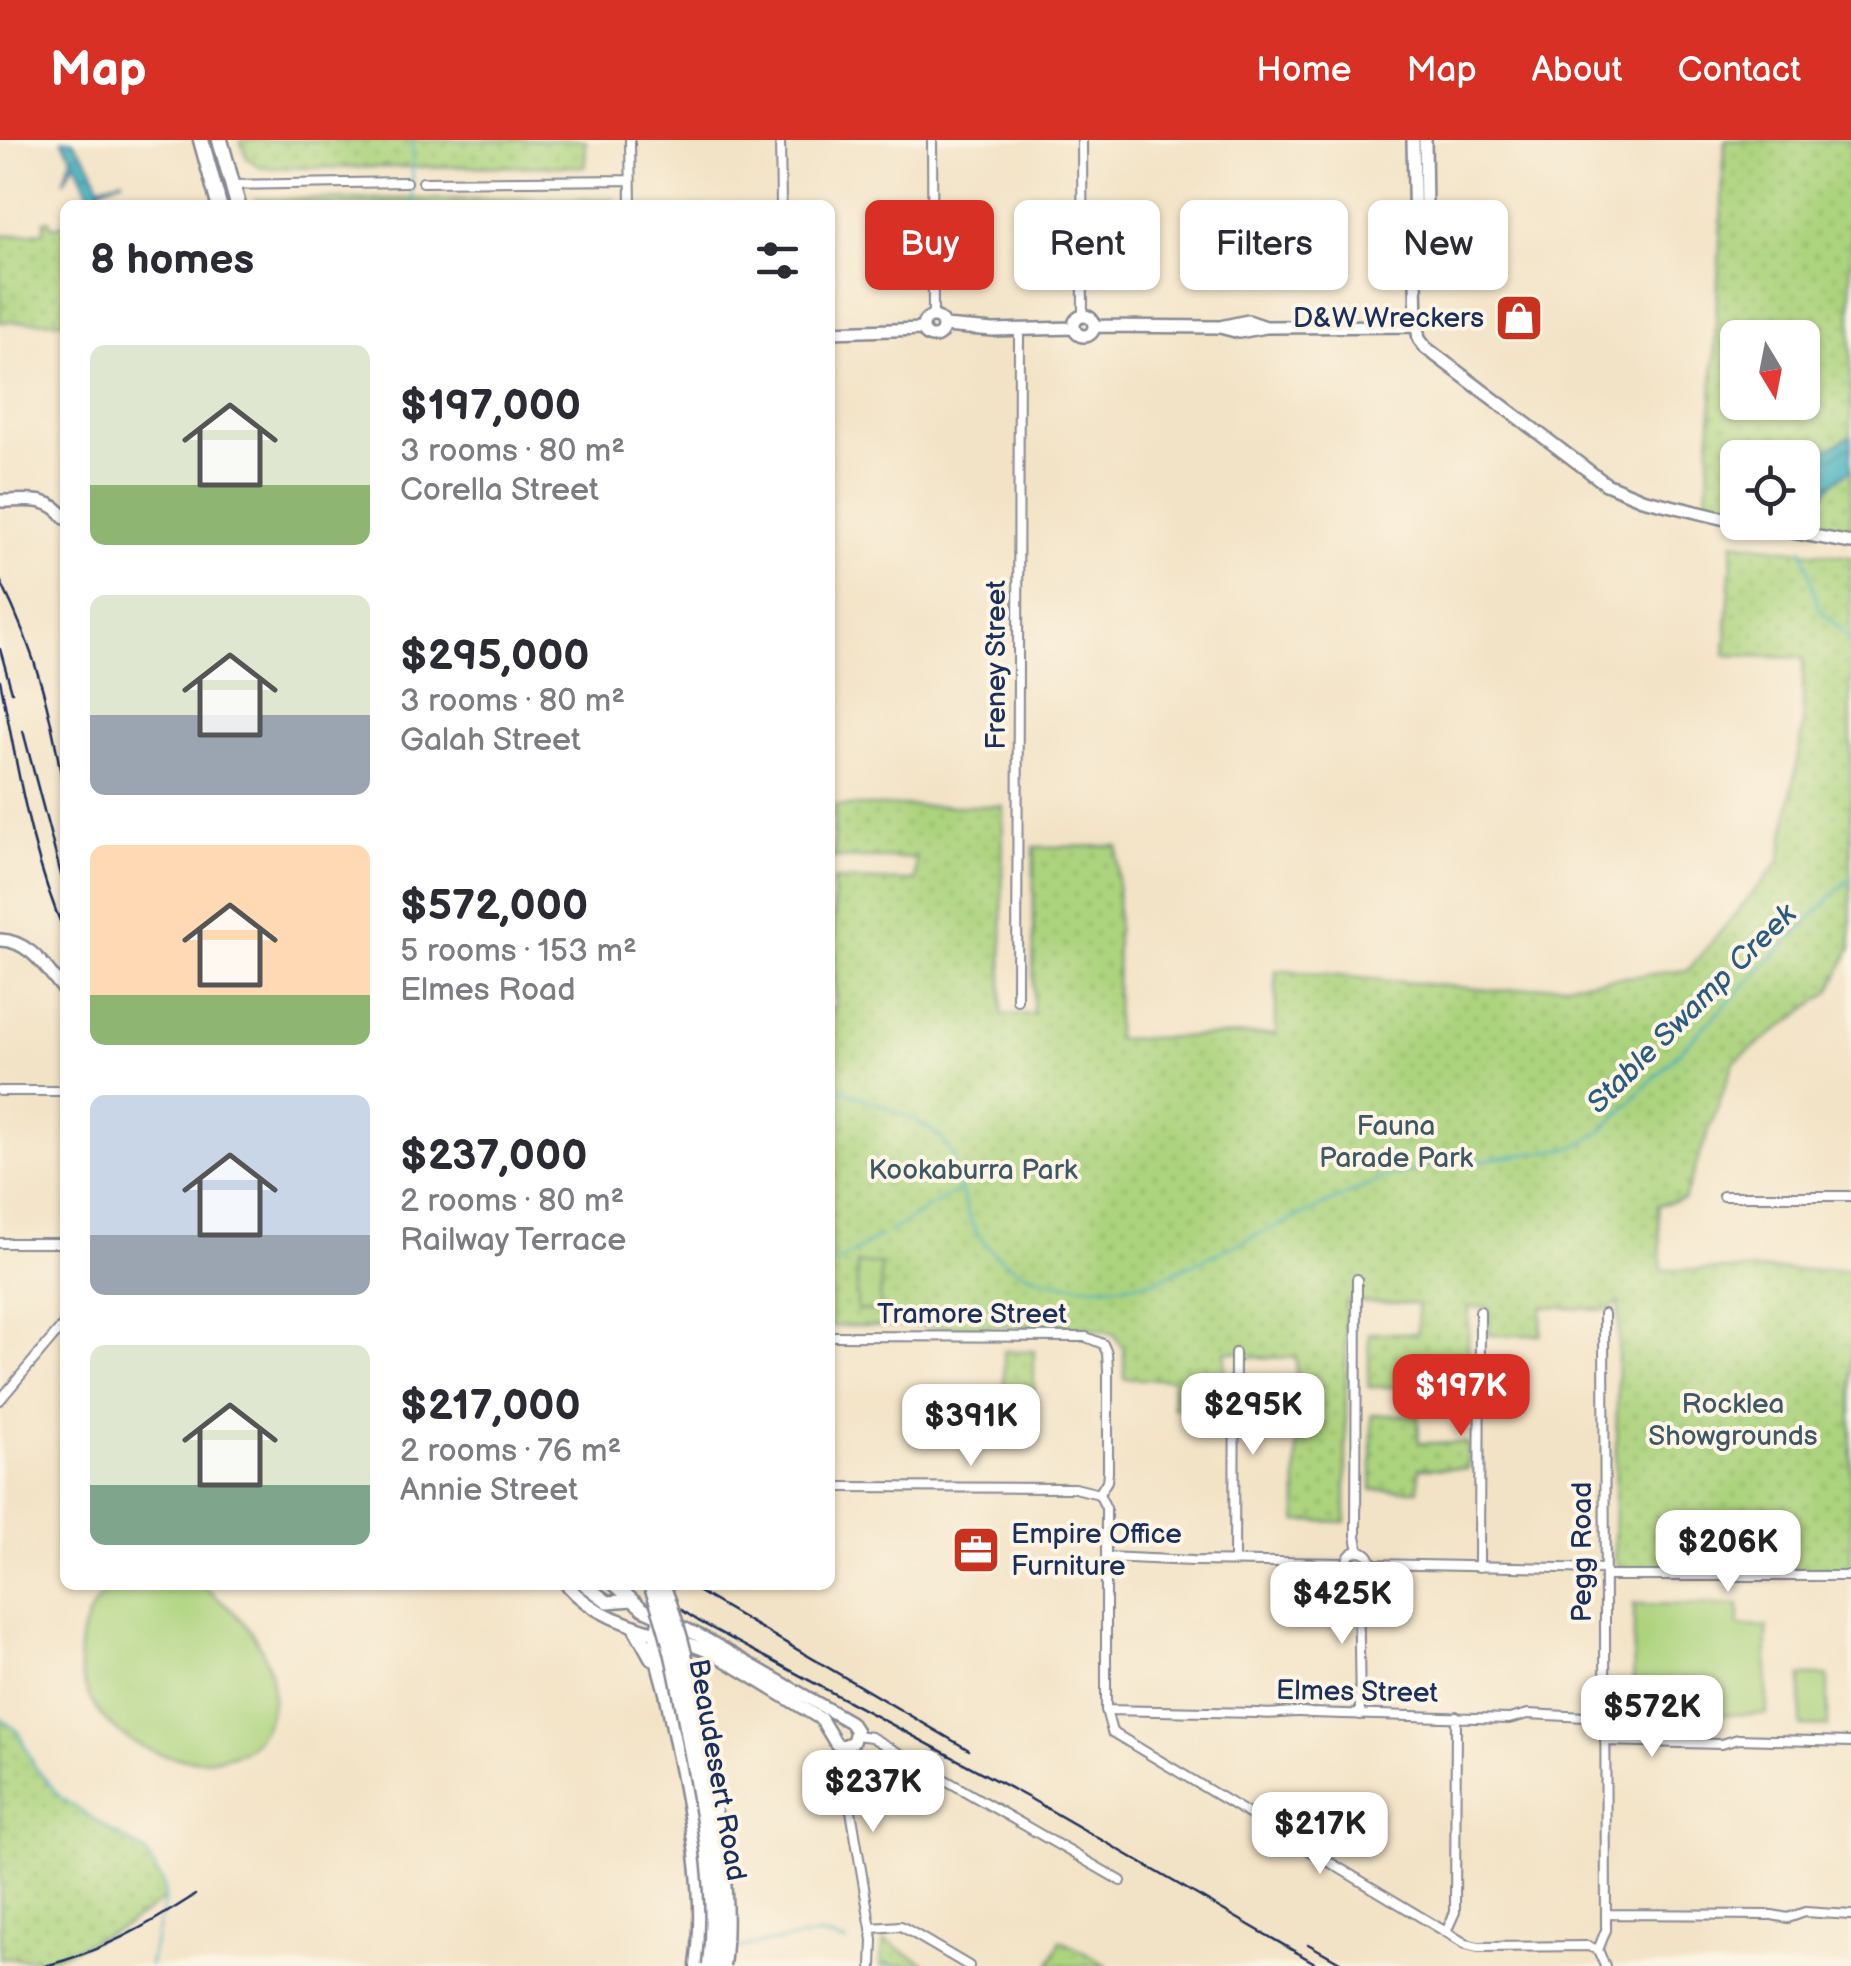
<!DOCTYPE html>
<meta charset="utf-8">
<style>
body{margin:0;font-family:"Balsamiq Sans",sans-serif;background:#f2f2f3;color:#2b2b33;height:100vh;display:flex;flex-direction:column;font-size:38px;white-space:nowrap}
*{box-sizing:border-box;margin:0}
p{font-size:32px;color:#7c7c81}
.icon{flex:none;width:55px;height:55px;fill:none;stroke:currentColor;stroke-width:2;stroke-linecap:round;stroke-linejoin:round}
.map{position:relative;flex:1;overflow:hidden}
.drawer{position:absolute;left:60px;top:60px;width:775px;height:1390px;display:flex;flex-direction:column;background:#fff;border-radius:15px;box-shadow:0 2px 8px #0004}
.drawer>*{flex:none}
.banner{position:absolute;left:865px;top:60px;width:835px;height:90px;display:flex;gap:20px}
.needle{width:65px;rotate:170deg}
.fabs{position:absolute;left:1720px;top:180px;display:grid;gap:20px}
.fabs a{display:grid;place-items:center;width:100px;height:100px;border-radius:15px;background:#fff;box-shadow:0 2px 8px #0004;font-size:50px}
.price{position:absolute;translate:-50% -85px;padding:0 22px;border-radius:20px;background:#fff;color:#222;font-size:32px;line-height:65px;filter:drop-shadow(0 2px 5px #0008)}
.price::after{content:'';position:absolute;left:50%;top:60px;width:30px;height:22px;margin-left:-15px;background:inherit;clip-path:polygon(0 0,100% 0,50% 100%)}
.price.active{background:#d93025;color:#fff}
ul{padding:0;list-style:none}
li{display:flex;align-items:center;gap:30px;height:250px;padding:0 30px}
li span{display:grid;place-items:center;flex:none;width:280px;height:200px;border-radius:15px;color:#555}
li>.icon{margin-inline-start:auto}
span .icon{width:120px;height:120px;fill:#fffc;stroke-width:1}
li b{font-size:42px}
h2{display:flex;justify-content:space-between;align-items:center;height:120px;padding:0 30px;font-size:42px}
.chip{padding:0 35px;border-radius:15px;background:#fff;box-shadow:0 2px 8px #0004;font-size:35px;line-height:90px}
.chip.active{background:#d93025;color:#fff}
header{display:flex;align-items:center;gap:60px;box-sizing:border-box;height:140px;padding:0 50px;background:#d93025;color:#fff}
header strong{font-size:48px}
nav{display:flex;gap:55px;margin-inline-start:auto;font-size:35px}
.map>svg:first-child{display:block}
</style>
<header>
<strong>Map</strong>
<nav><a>Home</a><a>Map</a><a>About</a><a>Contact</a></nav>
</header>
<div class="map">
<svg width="1851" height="1826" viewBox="0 0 1851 1826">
<defs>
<pattern id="grass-dots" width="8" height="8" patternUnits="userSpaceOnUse" patternTransform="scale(2.5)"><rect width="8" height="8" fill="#acd37d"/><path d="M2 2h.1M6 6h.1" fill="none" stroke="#93b56e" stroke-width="1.8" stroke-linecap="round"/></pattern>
<pattern id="water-waves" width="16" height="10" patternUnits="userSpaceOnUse" patternTransform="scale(2.5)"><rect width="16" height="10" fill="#42b0be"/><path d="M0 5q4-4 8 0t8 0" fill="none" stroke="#36909e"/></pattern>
</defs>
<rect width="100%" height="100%" fill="#fcf5e5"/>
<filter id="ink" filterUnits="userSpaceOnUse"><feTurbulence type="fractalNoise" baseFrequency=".01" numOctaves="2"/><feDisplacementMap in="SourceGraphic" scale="20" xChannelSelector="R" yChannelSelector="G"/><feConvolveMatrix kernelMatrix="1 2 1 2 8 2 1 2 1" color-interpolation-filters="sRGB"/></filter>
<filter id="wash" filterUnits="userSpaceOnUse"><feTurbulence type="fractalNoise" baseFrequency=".0048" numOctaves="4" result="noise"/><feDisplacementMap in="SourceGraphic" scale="40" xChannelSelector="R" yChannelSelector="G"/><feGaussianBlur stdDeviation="2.25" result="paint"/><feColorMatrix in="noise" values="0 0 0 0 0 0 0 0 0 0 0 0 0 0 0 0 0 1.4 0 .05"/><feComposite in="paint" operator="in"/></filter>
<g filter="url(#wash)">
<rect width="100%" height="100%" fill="#f3e3c6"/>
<path fill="url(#grass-dots)" stroke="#64816e" stroke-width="2.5" fill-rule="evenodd" d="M240,0h346l-1,26 -324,2 -14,-10z
M1725,0h126v296l-48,27 -1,-5h-64l-1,53 -30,-8zM1738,198h64v64h-64z
M256,59h357l-1,6h-355z
M49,80l3,7 13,-3v97l-65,1v-86l44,-4v-11z
M1851,330v62l-39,-4c4,-28 15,-44 39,-58z
M1733,402l118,15v391l-21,44 -96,70 -50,137 -26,6 4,65h189v300h-224l-8,-3 -5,-13 5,-252 -11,8 -66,-3 -1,28h-52v-27l-20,-1 -1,54h-49l-1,26h-49v-54h49v-29l-72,-2v220l-49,-1 -1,-163 -50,-1 -1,-5h-20l-1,56h-51v-29h-49v-29l-10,-16 -27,-7 -257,-1v-318h5l-2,-128 82,1 1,-23h-83l1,-52h169l-1,209 31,-1 1,-167 84,-1 -2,193 160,-5v-64l225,21 187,-21 92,-109 23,-135v-68l-78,-3z
M1004,1211h30v60h-30z
M1372,1275h46l1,28h49v26l-49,-1 -1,22h-46z
M0,1577l18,15 17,35 26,31 85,55 17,30 2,16 -38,26 -80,35 -47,-2z
M884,1800l45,26h-49z
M1061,1800l48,26h-60z"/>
<path fill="#acd37d" stroke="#64816e" stroke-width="2.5" d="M857,1124h24l-1,47 -23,-1z
M118,1445c17,0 71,-4 84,1 6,2 12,10 18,14 37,29 66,78 46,125 -5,10 -15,23 -25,27 -85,32 -192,-42 -153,-135 6,-14 15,-26 30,-32z
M1634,1464l105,1v21l28,1v87l-134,1z
M1801,1536h27v51l-27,-1z"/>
<path fill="url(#water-waves)" stroke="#2e708e" stroke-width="2.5" d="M62,0h11l19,27 7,19 25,-7 -25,10 4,16h-9l-18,-44 -13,21 9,-25z
M1851,296v34c-24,14 -35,30 -39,58l-24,-4 14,-2 1,-59z"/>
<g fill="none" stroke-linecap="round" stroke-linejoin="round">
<path stroke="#42b0be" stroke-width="2.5" d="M412,0l1,65
M1803,407l15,60 28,28 5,10
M830,945c27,10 91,34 111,53 18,17 17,49 25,71 26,79 120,84 189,72l229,-103 47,-11 141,-19 29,-16 250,-255
M889,1092l71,-43
M830,1127l51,-31
M0,1577l18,15 17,35 26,31 85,55 17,30 2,16 -16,67
M737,1808l80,-13 30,7
M887,1823l4,3"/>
</g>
</g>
<g filter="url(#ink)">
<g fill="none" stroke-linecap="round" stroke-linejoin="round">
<g stroke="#878992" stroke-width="12">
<path id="street" d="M630,0l1,65
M780,0l1,65
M932,0l1,177
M1082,0l1,176
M423,42l207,-2
M230,45l176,-3
M1017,860l2,-670
M0,951h65
M1723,1056h128
M0,1103h65
M1357,1139l-1,257 3,15
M830,1196l256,1 17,7 4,9 1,17v102l-1,9 -8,13 7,14v202l6,22 354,212 12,3 110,-1 10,4
M0,1260l65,-77
M830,1347l245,1 24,6
M1347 1423a12 12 0 1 1 24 0a12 12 0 1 1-24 0Z
M1107,1417l86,4 154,2
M1234,1421l1,-208
M1372,1424l233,5
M1479,1427l1,-256
M1358,1436l2,139
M1605,1436h246
M1106,1570l152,3c19,3 34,-4 53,0l198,6 19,-5 77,4
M856,1595l15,2 250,144
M1605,1601l117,3 16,-5 113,3
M840,1606l33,194 -1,26
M1606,1774l166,1 16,3 17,-6 46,3
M871,1788l30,-2 68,40
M1447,1790l8,-18 1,-196
M1598,1810l8,-20 -2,-616
M1598,1810l7,16"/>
</g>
<g stroke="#878992" stroke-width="16">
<path id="secondary" d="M1413,0l4,186 2,13 7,9 180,136 36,15 96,23
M1420,105l6,-33 -1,-72
M1074 186a10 10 0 1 1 20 0a10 10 0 1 1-20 0Z
M923 187a10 10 0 1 1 20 0a10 10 0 1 1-20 0Z
M944,186l49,4 81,-2
M1094,186l126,1 19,5 27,-5 151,-1
M1220,187l28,-6 18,6
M830,192l93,-3
M0,361c24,0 50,-6 65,17
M1739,382l112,21
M0,800c31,1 46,29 65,51
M567,1445c39,45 101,45 151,71l103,63 15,25 7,2 10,-4 3,-11 -6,-9 -150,-86 -57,-27 -28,-24
M585,1445l23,17 24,-2"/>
</g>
<g stroke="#878992" stroke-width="19">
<path id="highway" d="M201,0l18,65
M220,0l18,65
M661,1478c-11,38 3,53 9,89 16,86 40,172 28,259
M636,1488l16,29"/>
</g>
<use href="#street" stroke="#fff" stroke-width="8"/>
<use href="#secondary" stroke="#fff" stroke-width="11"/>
<use href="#highway" stroke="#fff" stroke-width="14"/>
<path stroke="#1b2f5e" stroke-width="2.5" d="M0,440c38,76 52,136 65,219
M0,509l12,43
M0,540c18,86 29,171 65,253
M23,591l42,159
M643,1445l57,37 329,176 291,168
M687,1445l282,165
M1308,1804l39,22
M45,1826c55,-14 102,-40 150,-71"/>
<g stroke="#878992" stroke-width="19" stroke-linecap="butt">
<path id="highway-bridge" d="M651,1445c21,50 29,105 39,158 14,75 29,146 20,223
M662,1445c22,53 31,110 41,165 13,72 28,143 19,216"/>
</g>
<use href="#highway-bridge" stroke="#fff" stroke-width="14"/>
</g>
</g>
<defs>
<g id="shop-square" transform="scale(2.5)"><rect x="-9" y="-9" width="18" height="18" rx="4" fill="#c8321e" stroke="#fcf5e5"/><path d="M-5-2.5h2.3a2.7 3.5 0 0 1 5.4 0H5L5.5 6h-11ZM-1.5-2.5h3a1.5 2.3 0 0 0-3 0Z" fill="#fff"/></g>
<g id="office-square" transform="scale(2.5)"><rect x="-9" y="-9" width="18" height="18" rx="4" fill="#c8321e" stroke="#fcf5e5"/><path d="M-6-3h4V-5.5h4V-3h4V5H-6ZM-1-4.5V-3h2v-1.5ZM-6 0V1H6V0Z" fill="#fff"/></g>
</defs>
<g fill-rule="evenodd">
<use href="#shop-square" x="1519" y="178"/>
<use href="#office-square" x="976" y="1410"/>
</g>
<g text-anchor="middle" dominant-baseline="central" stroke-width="8" stroke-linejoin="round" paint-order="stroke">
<g font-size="28" fill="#1b2f5e" stroke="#fcf5e5" text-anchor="end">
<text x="1484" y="178">D&amp;W Wreckers</text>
<text x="1011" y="1394" text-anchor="start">Empire Office<tspan x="1011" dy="32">Furniture</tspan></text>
</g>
<g font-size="28" fill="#1b2f5e" stroke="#fcf5e5">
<text transform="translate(996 525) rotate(-90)">Freney Street</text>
<text x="972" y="1174">Tramore Street</text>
<text transform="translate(1582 1412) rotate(-90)">Pegg Road</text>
<text transform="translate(1357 1552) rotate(1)">Elmes Street</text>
<text transform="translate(717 1630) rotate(80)">Beaudesert Road</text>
</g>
<g font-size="28" fill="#3f5866" stroke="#fcf5e5">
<text x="1396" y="986">Fauna<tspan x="1396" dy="32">Parade Park</tspan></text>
<text x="973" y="1030">Kookaburra Park</text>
<text x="1733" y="1264">Rocklea<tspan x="1733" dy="32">Showgrounds</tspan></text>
</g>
<g font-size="30" font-style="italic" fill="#295c80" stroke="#fcf5e5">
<text transform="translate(1692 869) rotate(-45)">Stable Swamp Creek</text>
</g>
</g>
</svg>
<div class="fabs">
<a><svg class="needle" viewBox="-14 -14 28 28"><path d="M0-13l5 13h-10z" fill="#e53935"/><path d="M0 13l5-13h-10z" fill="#7c7c81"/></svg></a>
<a><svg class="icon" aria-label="locate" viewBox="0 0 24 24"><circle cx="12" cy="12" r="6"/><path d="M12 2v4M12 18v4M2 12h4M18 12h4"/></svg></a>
</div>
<b class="price active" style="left:1461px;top:1299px">$197K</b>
<b class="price" style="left:1253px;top:1318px">$295K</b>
<b class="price" style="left:971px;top:1329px">$391K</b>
<b class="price" style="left:1728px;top:1455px">$206K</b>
<b class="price" style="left:1342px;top:1507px">$425K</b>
<b class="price" style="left:1652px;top:1620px">$572K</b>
<b class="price" style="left:873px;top:1695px">$237K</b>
<b class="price" style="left:1320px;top:1737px">$217K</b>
<div class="banner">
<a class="chip active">Buy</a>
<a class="chip">Rent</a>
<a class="chip">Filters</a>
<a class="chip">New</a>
</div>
<section class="drawer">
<h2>8 homes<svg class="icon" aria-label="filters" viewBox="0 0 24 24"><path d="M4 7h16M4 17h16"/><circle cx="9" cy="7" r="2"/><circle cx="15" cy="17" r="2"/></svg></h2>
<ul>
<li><span style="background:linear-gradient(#dfe7d0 70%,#8fb573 0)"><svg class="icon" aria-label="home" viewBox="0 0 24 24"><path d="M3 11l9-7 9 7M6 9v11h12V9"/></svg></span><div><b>$197,000</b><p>3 rooms · 80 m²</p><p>Corella Street</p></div></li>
<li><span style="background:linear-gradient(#dfe7d0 60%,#9aa5b1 0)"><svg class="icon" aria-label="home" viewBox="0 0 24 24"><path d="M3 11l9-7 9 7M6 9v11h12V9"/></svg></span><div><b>$295,000</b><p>3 rooms · 80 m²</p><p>Galah Street</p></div></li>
<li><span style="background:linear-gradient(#ffd9b3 75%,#8fb573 0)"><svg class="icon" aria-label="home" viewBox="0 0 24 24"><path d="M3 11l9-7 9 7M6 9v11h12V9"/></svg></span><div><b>$572,000</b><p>5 rooms · 153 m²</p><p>Elmes Road</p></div></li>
<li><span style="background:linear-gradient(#c9d6e8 70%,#9aa5b1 0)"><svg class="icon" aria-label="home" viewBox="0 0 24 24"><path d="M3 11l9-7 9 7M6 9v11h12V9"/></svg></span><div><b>$237,000</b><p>2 rooms · 80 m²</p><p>Railway Terrace</p></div></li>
<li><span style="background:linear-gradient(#dfe7d0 70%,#7fa58c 0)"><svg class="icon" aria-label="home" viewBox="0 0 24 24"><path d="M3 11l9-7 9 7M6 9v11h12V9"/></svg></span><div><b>$217,000</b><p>2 rooms · 76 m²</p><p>Annie Street</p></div></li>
</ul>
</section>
</div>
